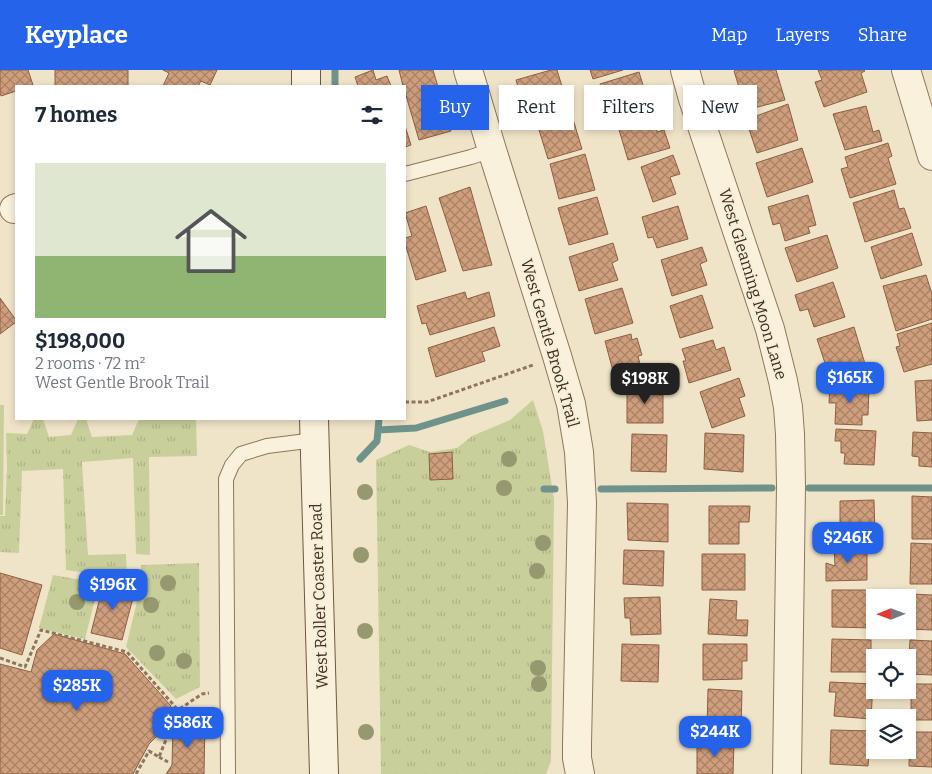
<!DOCTYPE html>
<meta charset="utf-8">
<style>
body{margin:0;font-family:Bitter,serif;background:#f2f2f3;color:#1f2937;height:100vh;display:flex;flex-direction:column;font-size:19px;white-space:nowrap}
*{box-sizing:border-box;margin:0}
p{font-size:16px;color:#747a83}
.icon{flex:none;width:28px;height:28px;fill:none;stroke:currentColor;stroke-width:2;stroke-linecap:round;stroke-linejoin:round}
.map{position:relative;flex:1;overflow:hidden}
.panel{position:absolute;left:15px;top:15px;width:391px;height:335px;display:flex;flex-direction:column;background:#fff;border-radius:0px;box-shadow:0 2px 8px #0003}
.panel>*{flex:none}
.hud{position:absolute;left:421px;top:15px;width:435px;height:45px;display:flex;gap:10px}
.needle{width:32px;rotate:269deg}
.controls{position:absolute;left:866px;top:519px;display:grid;gap:10px}
.controls a{display:grid;place-items:center;width:50px;height:50px;border-radius:0px;background:#fff;box-shadow:0 2px 8px #0003;font-size:25px}
.price{position:absolute;translate:-50% -42px;padding:0 11px;border-radius:10px;background:#2563eb;color:#fff;font-size:16px;line-height:32px;filter:drop-shadow(0 1px 2px #0008)}
.price::after{content:'';position:absolute;left:50%;top:30px;width:15px;height:11px;margin-left:-8px;background:inherit;clip-path:polygon(0 0,100% 0,50% 100%)}
.price.on{background:#222;color:#fff}
ul{padding:0;list-style:none}
li{display:grid;align-content:center;gap:10px;height:265px;padding:0 20px}
li span{display:grid;place-items:center;height:155px;border-radius:0px;color:#555}
li>.icon{margin-inline-start:auto}
span .icon{width:90px;height:90px;fill:#fffc;stroke-width:1}
li b{font-size:21px}
h2{display:flex;justify-content:space-between;align-items:center;height:60px;padding:0 20px;font-size:21px}
.tag{padding:0 18px;border-radius:0px;background:#fff;box-shadow:0 2px 8px #0003;font-size:18px;line-height:45px}
.tag.on{background:#2563eb;color:#fff}
header{display:flex;align-items:center;gap:30px;box-sizing:border-box;height:70px;padding:0 25px;background:#2563eb;color:#fff}
header strong{font-size:24px}
nav{display:flex;gap:28px;margin-inline-start:auto;font-size:18px}
.map>svg:first-child{display:block}
</style>
<header>
<strong>Keyplace</strong>
<nav><a>Map</a><a>Layers</a><a>Share</a></nav>
</header>
<div class="map">
<svg width="932" height="704" viewBox="0 0 932 704">
<defs>
<pattern id="grass-tufts" width="24" height="20" patternUnits="userSpaceOnUse" patternTransform="scale(1.25)"><rect width="24" height="20" fill="#c9cf9b"/><path d="M3 7l-1-3M5 7V3M7 7l1-3M15 17l-1-3M17 17v-4M19 17l1-3" fill="none" stroke="#aeb285"/></pattern>
<pattern id="building-cross-hatch" width="8" height="8" patternUnits="userSpaceOnUse" patternTransform="scale(1.25)"><rect width="8" height="8" fill="#cf9f7d"/><path d="M0 0l8 8M0 8l8-8" fill="none" stroke="#a98266"/></pattern>
</defs>
<rect width="100%" height="100%" fill="#f0e4c8"/>
<path fill="url(#grass-tufts)" d="M533,330l10,31 11,68 -3,262 -5,13h-165l-5,-314 33,-15 21,7 27,-4 15,-12 38,-16z
M34,349h9l6,18 22,-2 7,-16h8l6,18 40,-2 7,-16h57l1,37 -48,1 1,98 -14,-1 -3,-96 -51,4 6,93 38,-1 1,25 -61,-9 -3,-101 -41,2 -3,82 -19,-1v-36h5l2,-48 -1,-35 21,1z
M199,493l1,124 -24,12 -50,-52 15,-62v-20z
M53,505l46,8 -14,56 -46,-11z"/>
<path fill="#c9cf9b" d="M0,335h4l-1,110h-3z"/>
<g fill="none" stroke-linecap="round" stroke-linejoin="round">
<path stroke="#6f938a" stroke-width="7" d="M335,0v16
M378,360l38,-2 89,-27
M360,389l17,-18 2,-22
M809,418h123
M544,419h11
M601,419l171,-1"/>
</g>
<path fill="url(#building-cross-hatch)" stroke="#8d5f41" d="M0,0h28l5,15 -17,1v5l-15,5 -1,-4z
M55,0h73v16h-73z
M163,0h54l-7,15 -9,-4 -3,5h-35l6,-13z
M373,0l3,10 11,-4 4,10h-33l-3,-9z
M399,0h34l18,61 -32,9 -14,-48v-6h-2z
M551,0h6l10,33 -41,13 -10,-36z
M590,0h33l-30,9z
M736,0h40l9,30 -39,10 -12,-39z
M818,0h46l1,1 -4,2 6,19 -43,15 -9,-25 7,-2z
M639,2l11,36 -39,12 -11,-36z
M788,34l10,36 -41,13 -11,-33z
M569,36l13,43 -34,10 -13,-42z
M866,36l7,26 6,-2 3,11 -37,9 -12,-36z
M652,43l5,19 7,-2 6,18 -42,12 -11,-37z
M405,56l6,19 -6,2z
M888,73l4,13 -4,2 8,26 -46,14 -9,-29 7,-2 -3,-10z
M802,78l11,34 -46,15 -11,-34z
M585,84l10,36 -36,9 -9,-35z
M673,85l7,19 -10,3 6,17 -23,8 -12,-35z
M470,117l22,78 -29,6 -24,-73z
M894,120l5,19 5,-1 7,20 -46,14 -12,-39z
M808,125l8,30 -8,2 2,6 -25,8 -5,-18 -7,2 -5,-18z
M597,127l11,37 -39,11 -11,-37z
M426,136l20,65 -30,9 -11,-37v-5l7,-2 -7,-23z
M678,136l10,33 -31,9 -4,-11 -5,1 -6,-21z
M912,163l10,32 -41,14 -10,-32z
M827,165l11,33 -41,14 -12,-34z
M613,173l5,17 -6,3 6,17 -39,11 -10,-34z
M702,177l5,14 -7,3 7,21 -35,11 -11,-36z
M926,205l6,19v25l-36,12 -13,-45z
M833,212l12,35 -31,10 -6,-18 -8,2 -5,-16z
M622,218l11,35 -38,11 -10,-35z
M465,222l2,7 22,-7 6,24 -65,19 -4,-12 -4,1 -5,-18z
M702,225l11,33 -33,10 -10,-32z
M0,228l16,22v2l-16,12z
M932,253v41l-28,8 -8,-25 4,-1 -3,-12z
M494,257l6,19 -18,6 3,9 -49,16 -8,-29z
M854,257l11,37 -36,11 -12,-36z
M631,264l1,6 5,-2 5,17 -4,1 3,12 -27,7 -9,-34z
M713,270l3,10 8,-3 7,23 -42,13 -6,-22h3l-4,-12z
M739,308l6,18 -6,2 6,18 -33,12 -12,-36z
M932,310v40l-15,1 -2,-40z
M830,315l39,2 -1,28h-6v10l-27,-1 1,-21h-7z
M627,317h31v8h5v28h-36z
M836,359l40,2 -2,34 -30,-1 1,-11h-4v-12h-6z
M913,362l19,1v34l-13,-1v-9l-7,-1z
M705,363l39,2 -1,37 -39,-3z
M632,364l35,1 -1,37 -35,-1z
M452,382l1,27 -23,1 -1,-26z
M912,426l20,1v42h-20z
M874,430l1,36h-35v-35z
M627,433l41,1v38l-40,-2z
M709,436h41l-1,16h-10v22h-30z
M911,473l21,1v40h-22z
M834,476h33v34l-41,1v-18l9,3z
M624,480l40,1 -1,35 -40,-2z
M702,484h43v36h-43z
M0,503l42,12 -20,70 -22,-7z
M104,512l31,8 -13,50 -31,-7z
M832,520h36v12l5,3v23l-41,-1z
M910,524l22,1v35l-23,-1z
M660,527l1,37 -30,1 -1,-17h-5l-1,-20z
M710,529l27,2 -1,19h12l-1,16 -39,-2z
M54,564l71,20 46,52 -6,22 -16,16 -16,30h-133v-110l31,8 6,-22z
M832,569l39,1v32h-40z
M910,570l22,1v34l-24,-1z
M622,574l37,1 -1,37 -37,-1z
M703,574h44v17h-5v18l-39,1z
M830,612l43,2 -2,35 -37,-3 2,-24h-7z
M911,614h21v36h-21z
M708,619l34,2 -1,37 -34,1z
M205,653l-1,51h-38l6,-9 1,-40z
M831,660l42,1 -1,24h-3l-1,11 -38,-2z
M910,662h22v35l-23,-1z
M697,673h37l-1,31h-36z"/>
<g fill="none" stroke-linecap="round" stroke-linejoin="round">
<g stroke="#8d765c" stroke-width="16">
<path id="lane" d="M405,104l66,-17 21,-7
M228,704l-2,-295 6,-14 9,-11 26,-8 48,-6"/>
</g>
<g stroke="#8d765c" stroke-width="30">
<path id="street" d="M468,0l24,80 65,206 14,48 8,48 3,51 -5,241v14l3,16
M685,0l8,29 77,230 13,52 5,26 2,27 1,52 -4,288
M906,0l26,86
M14,139l2,-1"/>
</g>
<g stroke="#6f573f" stroke-width="30">
<path id="secondary" d="M306,0v16
M314,349l10,355"/>
</g>
<path stroke="#8d765c" stroke-width="3" stroke-dasharray="4 2.5" stroke-linecap="butt" d="M405,332h22l106,-37
M0,588l25,9 16,-37 86,22 51,58
M159,687l9,5
M136,704l13,-23 10,6 19,-47 24,-16 7,-1"/>
<use href="#lane" stroke="#faf1dc" stroke-width="14"/>
<use href="#street" stroke="#faf1dc" stroke-width="28"/>
<use href="#secondary" stroke="#faf1dc" stroke-width="28"/>
</g>
<g fill="#96986f">
<circle cx="509" cy="389" r="8"/>
<circle cx="504" cy="418" r="8"/>
<circle cx="365" cy="422" r="8"/>
<circle cx="543" cy="473" r="8"/>
<circle cx="361" cy="485" r="8"/>
<circle cx="537" cy="501" r="8"/>
<circle cx="168" cy="513" r="8"/>
<circle cx="77" cy="532" r="8"/>
<circle cx="151" cy="535" r="8"/>
<circle cx="365" cy="561" r="8"/>
<circle cx="157" cy="583" r="8"/>
<circle cx="184" cy="591" r="8"/>
<circle cx="538" cy="598" r="8"/>
<circle cx="539" cy="614" r="8"/>
<circle cx="366" cy="662" r="8"/>
</g>
<g text-anchor="middle" dominant-baseline="central" stroke-width="4" stroke-linejoin="round" paint-order="stroke">
<g font-size="16" fill="#3d2e20" stroke="#f7eed8">
<text transform="translate(753 214) rotate(73)">West Gleaming Moon Lane</text>
<text transform="translate(550 273) rotate(74)">West Gentle Brook Trail</text>
<text transform="translate(319 526) rotate(-92)">West Roller Coaster Road</text>
</g>
</g>
</svg>
<div class="controls">
<a><svg class="needle" viewBox="-14 -14 28 28"><path d="M0-13l5 13h-10z" fill="#e53935"/><path d="M0 13l5-13h-10z" fill="#747a83"/></svg></a>
<a><svg class="icon" aria-label="locate" viewBox="0 0 24 24"><circle cx="12" cy="12" r="6"/><path d="M12 2v4M12 18v4M2 12h4M18 12h4"/></svg></a>
<a><svg class="icon" aria-label="layers" viewBox="0 0 24 24"><path d="M12 4l9 5-9 5-9-5zM3 14l9 5 9-5"/></svg></a>
</div>
<b class="price" style="left:850px;top:334px">$165K</b>
<b class="price on" style="left:645px;top:335px">$198K</b>
<b class="price" style="left:848px;top:494px">$246K</b>
<b class="price" style="left:113px;top:541px">$196K</b>
<b class="price" style="left:77px;top:642px">$285K</b>
<b class="price" style="left:188px;top:679px">$586K</b>
<b class="price" style="left:715px;top:688px">$244K</b>
<div class="hud">
<a class="tag on">Buy</a>
<a class="tag">Rent</a>
<a class="tag">Filters</a>
<a class="tag">New</a>
</div>
<section class="panel">
<h2>7 homes<svg class="icon" aria-label="filters" viewBox="0 0 24 24"><path d="M4 7h16M4 17h16"/><circle cx="9" cy="7" r="2"/><circle cx="15" cy="17" r="2"/></svg></h2>
<ul>
<li><span style="background:linear-gradient(#dfe7d0 60%,#8fb573 0)"><svg class="icon" aria-label="home" viewBox="0 0 24 24"><path d="M3 11l9-7 9 7M6 9v11h12V9"/></svg></span><div><b>$198,000</b><p>2 rooms · 72 m²</p><p>West Gentle Brook Trail</p></div></li>
</ul>
</section>
</div>
